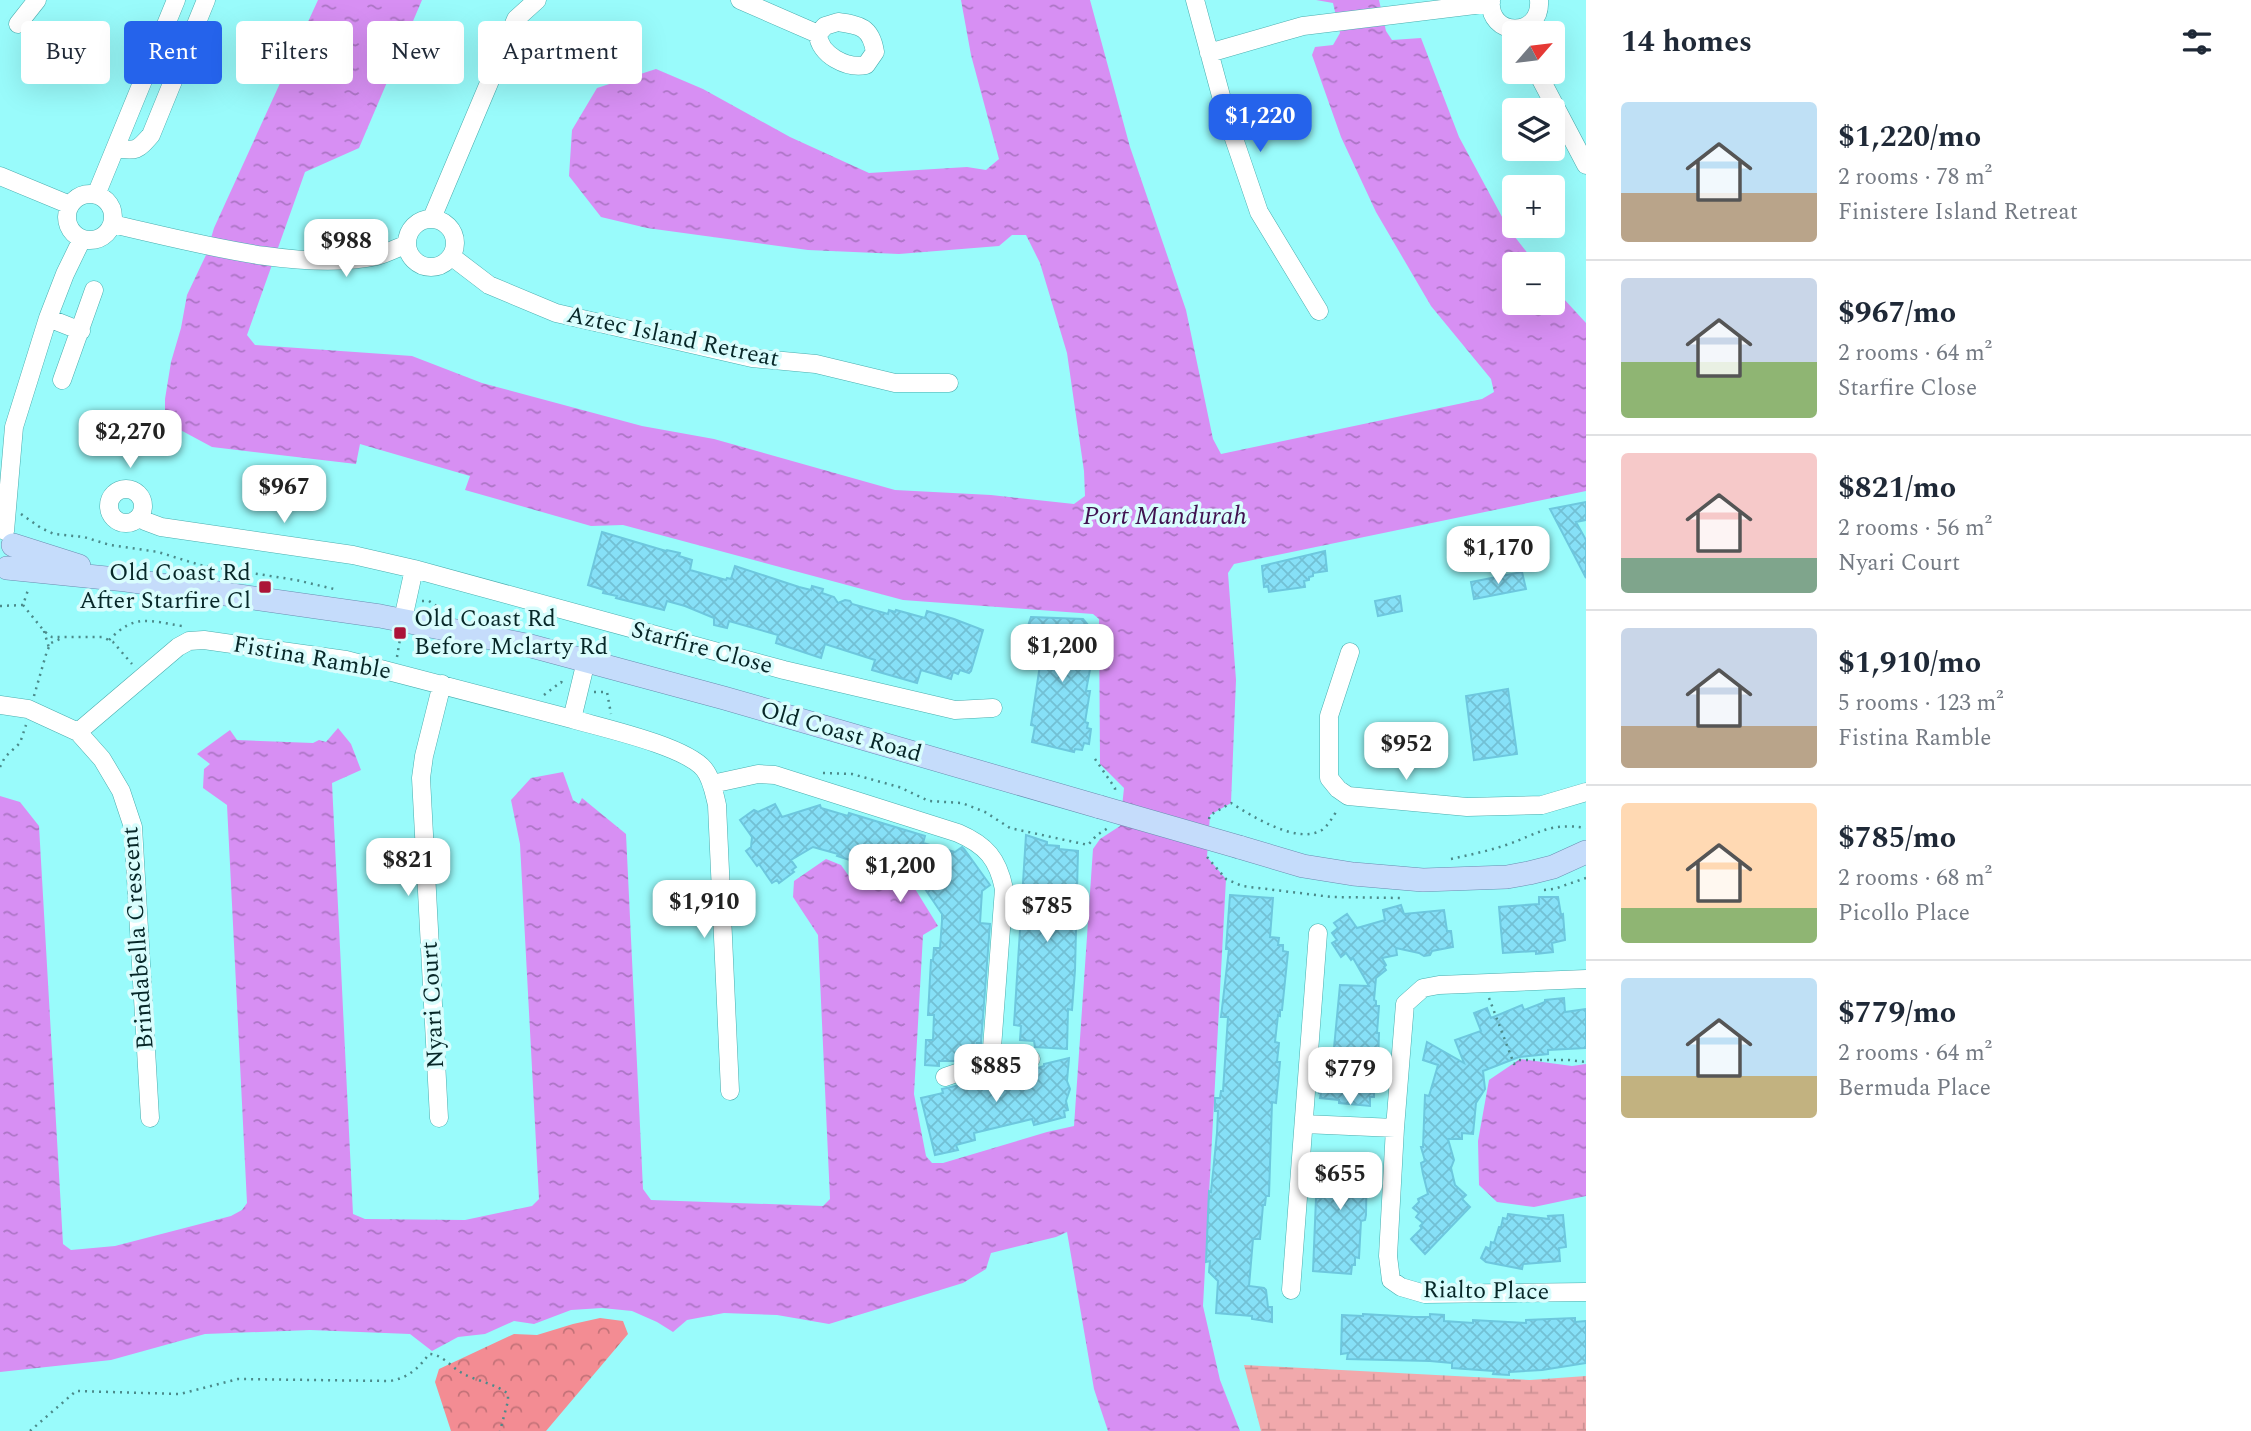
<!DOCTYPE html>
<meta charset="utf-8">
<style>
body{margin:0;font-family:Spectral,serif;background:#f6f6f7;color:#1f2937;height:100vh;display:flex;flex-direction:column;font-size:26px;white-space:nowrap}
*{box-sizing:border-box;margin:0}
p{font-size:23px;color:#747a83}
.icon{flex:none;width:38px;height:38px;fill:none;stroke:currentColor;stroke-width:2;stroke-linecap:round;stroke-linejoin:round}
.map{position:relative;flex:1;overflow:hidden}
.panel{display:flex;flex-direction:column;background:#fff;width:665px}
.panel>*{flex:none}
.top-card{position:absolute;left:21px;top:21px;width:665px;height:63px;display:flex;gap:14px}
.needle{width:46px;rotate:62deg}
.tools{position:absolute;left:1502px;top:21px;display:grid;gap:14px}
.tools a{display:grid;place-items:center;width:63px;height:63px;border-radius:7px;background:#fff;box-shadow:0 7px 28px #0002;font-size:35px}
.price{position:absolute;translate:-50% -60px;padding:0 16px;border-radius:14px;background:#fff;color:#222;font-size:23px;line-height:46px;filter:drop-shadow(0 2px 4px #0008)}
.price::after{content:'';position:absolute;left:50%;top:42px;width:21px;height:16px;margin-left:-10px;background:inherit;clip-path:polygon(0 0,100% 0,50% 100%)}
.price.active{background:#2563eb;color:#fff}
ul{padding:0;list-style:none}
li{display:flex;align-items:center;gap:21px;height:175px;padding:0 35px}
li+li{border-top:2px solid #e0e1e3}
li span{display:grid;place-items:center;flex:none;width:196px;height:140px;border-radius:7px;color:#555}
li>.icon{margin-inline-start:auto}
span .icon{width:84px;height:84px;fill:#fffc;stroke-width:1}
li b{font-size:30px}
h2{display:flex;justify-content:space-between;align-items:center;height:84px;padding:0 35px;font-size:30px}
.pill{padding:0 24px;border-radius:7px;background:#fff;box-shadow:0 7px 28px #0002;font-size:24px;line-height:63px}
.pill.active{background:#2563eb;color:#fff}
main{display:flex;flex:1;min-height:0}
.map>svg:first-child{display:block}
</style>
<main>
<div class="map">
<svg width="1586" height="1431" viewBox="0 0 1586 1431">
<defs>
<pattern id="forest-crowns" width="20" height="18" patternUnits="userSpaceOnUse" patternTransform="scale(1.75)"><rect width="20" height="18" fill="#f38c93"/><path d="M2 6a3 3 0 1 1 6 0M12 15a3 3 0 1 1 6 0" fill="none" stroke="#c37278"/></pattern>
<pattern id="wetland-marsh" width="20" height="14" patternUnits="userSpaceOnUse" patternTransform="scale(1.75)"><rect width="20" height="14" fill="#f1a9ac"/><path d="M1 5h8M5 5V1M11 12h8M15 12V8" fill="none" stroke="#cd9194"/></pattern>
<pattern id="water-ripples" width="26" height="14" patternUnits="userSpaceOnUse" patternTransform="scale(1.75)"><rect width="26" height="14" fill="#d78ff3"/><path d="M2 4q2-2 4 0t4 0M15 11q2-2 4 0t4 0" fill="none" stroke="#ac75c5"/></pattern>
<pattern id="building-cross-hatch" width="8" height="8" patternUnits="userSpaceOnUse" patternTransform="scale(1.75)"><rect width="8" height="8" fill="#86e0f7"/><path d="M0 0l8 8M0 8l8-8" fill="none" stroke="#72c0d4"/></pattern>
</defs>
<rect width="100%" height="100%" fill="#99fbfb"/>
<path fill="url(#forest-crowns)" d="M600,1318l23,3 5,13 -82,97h-95l-16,-49 4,-13 75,-35 23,1 36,-11z"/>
<path fill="url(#wetland-marsh)" d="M1244,1365l286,15 56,-4v55h-325z"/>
<path fill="url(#water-ripples)" d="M318,0h104l-63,148 -54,24 -58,163 8,10 157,11 70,27 160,43 72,13 181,51 96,5 83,9 11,-8 -1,-25 -17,-118 -27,-90 -14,-28h-14l-13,11 -100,8 -91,-4 -161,-22 -46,-11 -32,-41 3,-46 25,-42 59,-19 47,20 87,48 79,36 98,-6 19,3 13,-11 -28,-104 -10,-55h129l40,147 56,163 27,129 8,15 261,-55 12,-7 -3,-13 -60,-73 -55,-94 -35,-75 -29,-82 3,-8 18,-2 7,-12 -7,-30 -17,-3h63l7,31 6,9 29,-2 38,99 49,91 28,36h-22v39h38v-17l34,37v168l-352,73 -6,9 8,107 -5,123 -21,12 -3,42 19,22 -23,427 17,74 20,51h-132l-14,-42 -27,-157 -11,5 -65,16 -5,16 -23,14 -134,41 -52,-9 -53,-2 -37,7 -14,12 -16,-10 -25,-11 -30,-3 -31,2 -37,14 -20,-3 -29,13 -27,3 -26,14 -22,-17 -100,-4 -105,4 -94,26 -111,12v-576l20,6 19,24 24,418 8,6 44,-4 116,-30 11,-6 5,-7 -20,-398 -24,-17 1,-19 6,-5 -13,-10 33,-24 7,10 76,3 6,-3 7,2 12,-14 13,16 10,26 -29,13 21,431 12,5 100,1 67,-14 7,-7 -19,-355 -9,-44 20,-22 32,-6 10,28 6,4 3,-6 44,36 17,355 8,11 172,6 7,-7 -12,-264 -25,-38 1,-16 32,-22 15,6 10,14 45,12 16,-7 26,42 -15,9 -9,159 12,62 6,7h11l104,-31 27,-6 19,-277 7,-10 20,-13 4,-38 -24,-24 -1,-145 -6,-5 -190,-14 -280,-75 -32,1 -126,-36 5,-14 -110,-32 -4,20 -144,-17 -39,-21 -8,-12v-15l6,-37 10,-34 6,-33 19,-40 8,-27z
M1520,1059l52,7 14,-2v132l-52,11 -37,-5 -18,-17 -1,-44 11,-61z"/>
<path fill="url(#building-cross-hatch)" stroke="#6dc7de" stroke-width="2" d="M1586,502v18l-10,2 10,18v38l-36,-69z
M602,532l64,19 1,-1 13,3 -1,3 13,4 -2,10 36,10 1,-2 4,1 4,-13 64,21 12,3 1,-4 11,3 -1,4 12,4 4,6 7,-3 5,1 2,3 36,10 1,-4 6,2 1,-2 29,8 2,-7 27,8 29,11 -12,41 -2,2 -9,-3 -2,4 -5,-2 -2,7 -30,-9 -4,13 -45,-13 3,-10 -50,-16 -4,14 -45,-15 2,-8 -49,-14 -2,7 -13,-3v-7l-29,-12 -18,-5 -3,9 -48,-12 1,-2 -14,-3 1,-3 -16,-5z
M1325,551l2,20 -14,2v3l-4,1v3l-5,1 1,6 -36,5 -1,-6 -4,1 -2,-21z
M1522,572l4,17 -52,10 -3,-17z
M1400,596l2,15 -24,5 -3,-15z
M1031,617l52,2 6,7v37l2,1 -5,27h4l-5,31 3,1 -1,5 4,1 -2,15 -5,-1 -2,7 -7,-1 -1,3 -42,-10 3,-16 -4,-1 9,-60 5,1 5,-26 -17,-1 -1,-3 -7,-1z
M1508,689l9,65 -43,6 -8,-64z
M775,804l7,13 38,-12 1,3 27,8 1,-3 76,23 -2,7 32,9 7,-5 2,2 26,36 -8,6 -2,32 10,1 -9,119h-4l-1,11 -21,7h-16v5l-14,-1 1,-25h7l1,-25h-6l3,-55h2l1,-12h6l2,-27v-7l-21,-31 -28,-7 -2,9 -38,-11 3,-12 -19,-6 1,-2 -25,-7 -22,13 5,7 -4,3 2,2 -15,11 -2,-3 -5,3 -13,-19 -2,2 -11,-15 5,-4 1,-10 -12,-17 14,-10 4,2z
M1026,835l21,7v3l12,1v3l19,2 -3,119 -3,40 -4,-1 -1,40 -32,-2 -1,-6 -14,-1 1,-14 -7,-1z
M1230,895l43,3 -3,39 9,1 -1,7h5v6l5,1 -6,58h-2v6l-2,-1 -3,27 4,1 -2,19h3l-4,41 -4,-1 -3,94h-3l-1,9h-2l-3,34h-7l-4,47 15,2 2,2 2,17h4v15l-20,-3v-3l-36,-3 2,-32 -9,-9 1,-11 -4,1 3,-71 2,1 6,-59 1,-22h-3v-13h5l1,-7h2l5,-74h-7l8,-68h-3z
M1539,897h19l3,18 2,-1 2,26 -13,3 1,9 -17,2v-3l-33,2 -4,-46 40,-3z
M1401,905l3,9 40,-4 3,21h4l2,16 -21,4 -2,4 -6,1 -5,-3 -23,-5 1,7 -15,3 4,7 -2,2 2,3 -10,8 -2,22 2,1v5h3l-2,27h2l-1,30h-4v34h-4v9l-31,-3v-3l-19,-2 1,-5h-2l2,-31 5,1 1,-15h7l6,-63 29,1 -16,-28 -2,2 -5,-7 -5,4 -9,-14 5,-3 -5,-7 6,-5 -4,-5 13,-9 10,14 28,-8 -2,-10z
M1564,998l1,14 21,-3v39l-38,2v4l-29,3 -36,14 2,18 -9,14 -3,31 -11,-1v6h-14l6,21 -3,8 4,17 11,10 -4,4 8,8 -45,47 -14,-15 11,-11 -2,-2 3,-3 -7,-6 3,-4 -6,-5 6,-6 -1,-3 10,-5 -5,-20 -2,-11 4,-2 -4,-14h2l2,-52 4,1 9,-31 -15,-5 4,-18 37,21 -9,-23 26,-9 -7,-18 13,-5 4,10 31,-13 2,5 21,-8v-2z
M1069,1058l-2,23 3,8 -4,12 2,9 -4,1 1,6 -31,8 -2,-6 -58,14 1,7 -19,5 2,5 -23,5 -14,-57 22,-5 -1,-4 79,-18 11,-1 12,-4v-2z
M1317,1153l50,2 -1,60 -1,5 -4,1 -2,37 -4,-1v8h-3l-1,9 -38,-3 3,-73h5l2,-25h-8z
M1508,1214l41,5 -1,-3 15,-1 3,32 -7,1 1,13 -37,3 -1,5 -36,-7 -5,-4 5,-11 4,2 1,-7 3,1 5,-16h2l2,-9 4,1z
M1363,1314l51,3h16v-3l14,1v6l29,2v-3l53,3v-3l49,-2v4l11,-1v42l-44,7 -33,2v3l-16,-1 1,-3 -42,-3v-5l-22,-2 -83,-2 1,-6 -7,1 1,-39 21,1z"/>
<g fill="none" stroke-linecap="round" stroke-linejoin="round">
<g stroke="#4aadae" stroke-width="19">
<path id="minor" d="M740,0l78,34
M1195,0l32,118 32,94 60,99
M1491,0c-4,37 51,39 48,0
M838,22c22,3 33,5 37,30l-9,13c-19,4 -47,-10 -48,-31l7,-8z
M18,24l19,-24
M1209,53l94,-27 188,-23
M1537,72l49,93
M116,148c20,4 22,2 35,-13l55,-135
M0,176l70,29
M67 217a23 23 0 1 1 46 0a23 23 0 1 1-46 0Z
M96,195l80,-195
M432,218l84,-199 21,-19
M407 243a24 24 0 1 1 48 0a24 24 0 1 1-48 0Z
M112,224c76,17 189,49 265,32 10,-3 20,-8 30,-12
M451,256l38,29 67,28 196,45 64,6 79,19h54
M48,318l33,13
M62,380l32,-90
M109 506a17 17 0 1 1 34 0a17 17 0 1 1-34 0Z
M139,517l6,4 16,6 192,28 61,14
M5,531l9,-104 34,-109 17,-44 17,-35
M403,619l11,-50 370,101 171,40 38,-2
M1350,652l-21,64v62l9,11 10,7 119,11 75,-2 44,-13
M586,661l-14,58c31,9 113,27 132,50 8,10 10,24 13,36l13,286
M0,705l28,4 50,23 24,27 19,32 12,36 17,291
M78,732l100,-85 11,-6 15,-1 142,20 226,59
M712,784l46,-10 17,1 183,58c28,12 40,26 46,56l-13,172 -46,16
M1586,979l-147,6 -16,3 -18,16 -10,124 -7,128 3,24 10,7 24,7 161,-2
M991,1061l40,-2
M439,1118l-18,-340 3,-22 18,-72
M1304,1124l91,4
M1291,1290l27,-357"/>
</g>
<g stroke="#698db0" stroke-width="24">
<path id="major" d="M13,545l66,21
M7,568l119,12 254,36 151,30 193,52 376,109
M1239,847l64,19 50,8 70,6 84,-3 22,-4 24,-6 33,-15"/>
</g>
<path stroke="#4b8a8a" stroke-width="2.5" stroke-dasharray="2 5" stroke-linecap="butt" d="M21,514l20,14 13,6 30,3 26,8 48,7 42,13 96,15 38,9
M422,601h7l9,6
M23,605l21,26 8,6h50l11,5 19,22
M0,606l23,-1 5,-15
M44,631l5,17
M109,640c26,-27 40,-19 73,-14
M397,657l3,-18
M594,692h13l4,22
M544,695l17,-13 3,2
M34,696l13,-45 4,-8 11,-5
M1095,759l20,29v4
M0,767l5,-10 15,-14 6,-18
M823,773l29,1 47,13 30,14 33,2 23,9 25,16 78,17 9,-10 11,-7
M1209,819l1,-4 21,-12c21,13 66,42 91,27 6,-4 12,-15 16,-21
M1207,857l19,22 16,7 90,11 69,1
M1451,859c18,-4 37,-8 55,-14 32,-11 43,-23 80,-17
M1544,890l10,-1 32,-11
M1489,998l25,66 5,-4h50l17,2
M30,1431l46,-40 104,3 58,-15 151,2c18,-2 30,-13 40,-27 13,0 22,13 33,19 14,8 35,11 46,21v7l-8,30"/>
<use href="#minor" stroke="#fff" stroke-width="18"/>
<use href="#major" stroke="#c5dcfb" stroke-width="23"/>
<g stroke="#698db0" stroke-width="24" stroke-linecap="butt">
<path id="major-bridge" d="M1100,807l139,40"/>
</g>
<use href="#major-bridge" stroke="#c5dcfb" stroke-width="23"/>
</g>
<g fill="#ab1438" stroke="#d9fdfd" stroke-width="2.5">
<rect x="258" y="580" width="14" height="14" rx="3.5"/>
<rect x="393" y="626" width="14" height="14" rx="3.5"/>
</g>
<g text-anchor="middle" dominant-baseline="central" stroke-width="7" stroke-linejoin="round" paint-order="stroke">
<g font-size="24" fill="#072728" stroke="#d9fdfd">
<text transform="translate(673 337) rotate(12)">Aztec Island Retreat</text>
<text transform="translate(702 648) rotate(15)">Starfire Close</text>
<text transform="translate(312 658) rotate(10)">Fistina Ramble</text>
<text transform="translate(841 732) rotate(16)">Old Coast Road</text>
<text transform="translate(138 938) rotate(-94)">Brindabella Crescent</text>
<text transform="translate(433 1005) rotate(-93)">Nyari Court</text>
<text transform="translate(1486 1291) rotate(1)">Rialto Place</text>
</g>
<g font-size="24" fill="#072728" stroke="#d9fdfd" text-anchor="end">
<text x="251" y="573">Old Coast Rd<tspan x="251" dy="28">After Starfire Cl</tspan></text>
<text x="414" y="619" text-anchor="start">Old Coast Rd<tspan x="414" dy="28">Before Mclarty Rd</tspan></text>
</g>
<g font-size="26" font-style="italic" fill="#411351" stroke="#d9fdfd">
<text x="1165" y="516">Port Mandurah</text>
</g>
</g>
</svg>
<div class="tools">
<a><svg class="needle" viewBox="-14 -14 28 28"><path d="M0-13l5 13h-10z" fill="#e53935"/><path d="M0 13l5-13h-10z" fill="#747a83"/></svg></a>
<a><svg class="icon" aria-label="layers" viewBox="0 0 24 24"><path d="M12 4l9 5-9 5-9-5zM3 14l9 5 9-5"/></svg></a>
<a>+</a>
<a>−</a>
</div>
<b class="price active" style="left:1260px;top:154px">$1,220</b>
<b class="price" style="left:346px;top:279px">$988</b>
<b class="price" style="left:130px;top:470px">$2,270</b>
<b class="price" style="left:284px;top:525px">$967</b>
<b class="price" style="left:1498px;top:586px">$1,170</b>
<b class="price" style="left:1062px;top:684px">$1,200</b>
<b class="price" style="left:1406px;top:782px">$952</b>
<b class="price" style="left:408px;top:898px">$821</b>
<b class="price" style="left:900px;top:904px">$1,200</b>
<b class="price" style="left:704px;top:940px">$1,910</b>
<b class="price" style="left:1047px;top:944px">$785</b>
<b class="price" style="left:996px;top:1104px">$885</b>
<b class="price" style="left:1350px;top:1107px">$779</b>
<b class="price" style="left:1340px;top:1212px">$655</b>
<div class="top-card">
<a class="pill">Buy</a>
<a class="pill active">Rent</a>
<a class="pill">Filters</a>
<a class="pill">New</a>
<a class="pill">Apartment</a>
</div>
</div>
<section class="panel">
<h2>14 homes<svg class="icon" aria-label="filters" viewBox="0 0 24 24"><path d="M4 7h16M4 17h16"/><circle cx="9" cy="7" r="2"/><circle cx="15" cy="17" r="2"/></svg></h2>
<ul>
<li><span style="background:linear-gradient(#bfe0f5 65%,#b9a48a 0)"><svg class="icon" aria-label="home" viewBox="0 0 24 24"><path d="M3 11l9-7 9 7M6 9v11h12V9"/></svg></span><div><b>$1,220/mo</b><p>2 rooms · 78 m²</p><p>Finistere Island Retreat</p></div></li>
<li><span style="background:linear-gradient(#c9d6e8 60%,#8fb573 0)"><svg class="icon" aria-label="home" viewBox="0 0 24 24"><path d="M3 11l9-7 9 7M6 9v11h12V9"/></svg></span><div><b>$967/mo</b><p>2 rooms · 64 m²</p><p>Starfire Close</p></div></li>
<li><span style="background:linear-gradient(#f6c9c9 75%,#7fa58c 0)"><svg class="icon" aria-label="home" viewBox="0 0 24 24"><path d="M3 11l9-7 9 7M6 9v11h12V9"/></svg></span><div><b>$821/mo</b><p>2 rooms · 56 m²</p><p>Nyari Court</p></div></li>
<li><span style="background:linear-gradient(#c9d6e8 70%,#b9a48a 0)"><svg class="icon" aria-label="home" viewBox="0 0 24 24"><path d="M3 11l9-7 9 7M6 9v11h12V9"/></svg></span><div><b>$1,910/mo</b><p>5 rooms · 123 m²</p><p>Fistina Ramble</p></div></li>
<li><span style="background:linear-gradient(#ffd9b3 75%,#8fb573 0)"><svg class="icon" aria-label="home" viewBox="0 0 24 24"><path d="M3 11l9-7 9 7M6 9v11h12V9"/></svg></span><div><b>$785/mo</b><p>2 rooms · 68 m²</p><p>Picollo Place</p></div></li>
<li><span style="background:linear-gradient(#bfe0f5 70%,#c2b280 0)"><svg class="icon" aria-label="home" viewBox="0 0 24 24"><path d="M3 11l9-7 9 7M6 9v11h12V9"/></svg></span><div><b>$779/mo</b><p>2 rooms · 64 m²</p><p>Bermuda Place</p></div></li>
</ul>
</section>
</main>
